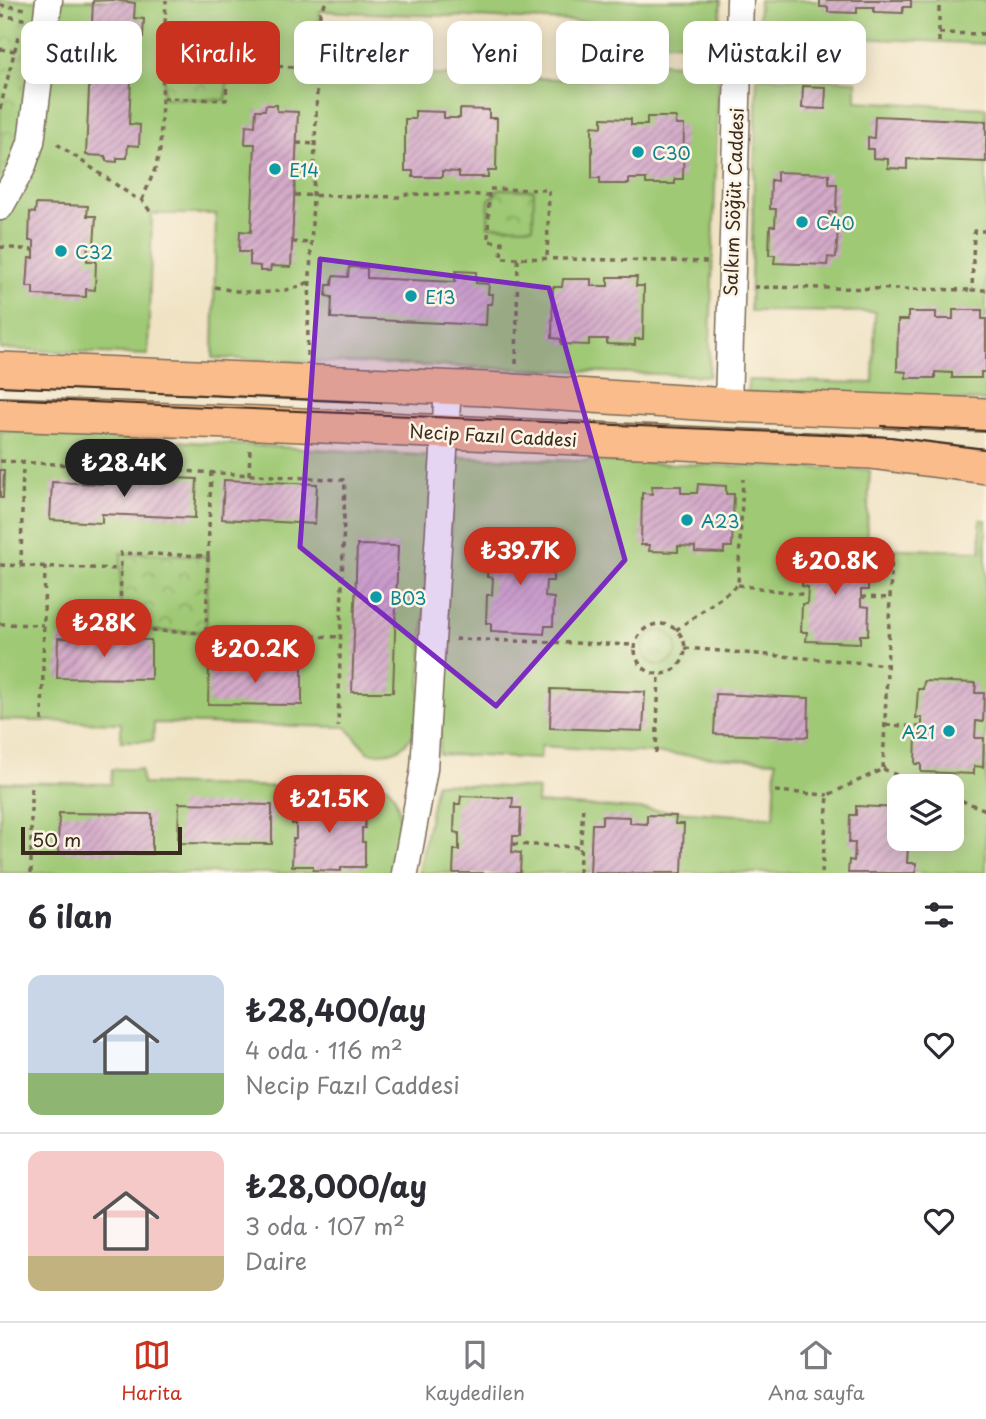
<!DOCTYPE html>
<html lang="tr">
<meta charset="utf-8">
<style>
body{margin:0;font-family:"Playpen Sans",sans-serif;background:#f7f7f7;color:#2b2b33;height:100vh;display:flex;flex-direction:column;font-size:26px;white-space:nowrap}
*{box-sizing:border-box;margin:0}
p{font-size:23px;color:#7c7c81}
.icon{flex:none;width:38px;height:38px;fill:none;stroke:currentColor;stroke-width:2;stroke-linecap:round;stroke-linejoin:round}
.map{position:relative;height:873px;overflow:hidden}
.side{display:flex;flex-direction:column;background:#fff;flex:1}
.side>*{flex:none}
.hud{position:absolute;left:21px;top:21px;width:945px;height:63px;display:flex;gap:14px}
.tools{position:absolute;left:887px;top:774px;display:grid;gap:14px}
.tools a{display:grid;place-items:center;width:77px;height:77px;border-radius:14px;background:#fff;box-shadow:0 4px 18px #0003;font-size:35px}
.scale{position:absolute;left:21px;bottom:18px;width:161px;box-sizing:border-box;padding-left:7px;border:4px solid #3b2a1e;border-top:0;font-size:19px;line-height:24px;white-space:nowrap;color:#3b2a1e;-webkit-text-stroke:5px #fcf5e5;paint-order:stroke}
.price{position:absolute;translate:-50% -60px;padding:0 16px;border-radius:24px;background:#c8321e;color:#fff;font-size:23px;line-height:46px;filter:drop-shadow(0 2px 4px #0008)}
.price::after{content:'';position:absolute;left:50%;top:42px;width:21px;height:16px;margin-left:-10px;background:inherit;clip-path:polygon(0 0,100% 0,50% 100%)}
.price.selected{background:#222;color:#fff}
ul{padding:0;list-style:none}
li{display:flex;align-items:center;gap:21px;height:175px;padding:0 28px}
li+li{border-top:2px solid #e1e1e2}
li span{display:grid;place-items:center;flex:none;width:196px;height:140px;border-radius:14px;color:#555}
li>.icon{margin-inline-start:auto}
span .icon{width:84px;height:84px;fill:#fffc;stroke-width:1}
li b{font-size:30px}
h2{display:flex;justify-content:space-between;align-items:center;height:84px;padding:0 28px;font-size:30px}
.tag{padding:0 24px;border-radius:14px;background:#fff;box-shadow:0 4px 18px #0003;font-size:24px;line-height:63px}
.tag.selected{background:#c8321e;color:#fff}
.menu{display:flex;justify-content:space-around;align-items:center;height:98px;border-top:2px solid #e1e1e2;background:#fff;font-size:19px;color:#7c7c81}
.menu a{display:grid;justify-items:center;gap:4px}
.menu .selected{color:#c8321e}
.map>svg:first-child{display:block}
</style>
<div class="map">
<svg width="986" height="873" viewBox="0 0 986 873">
<defs>
<pattern id="park-crowns" width="20" height="18" patternUnits="userSpaceOnUse" patternTransform="scale(1.75)"><rect width="20" height="18" fill="#9fc975"/><path d="M2 6a3 3 0 1 1 6 0M12 15a3 3 0 1 1 6 0" fill="none" stroke="#83a35f"/></pattern>
<pattern id="building-hatch" width="6" height="6" patternUnits="userSpaceOnUse" patternTransform="scale(1.75)"><rect width="6" height="6" fill="#d4aac9"/><path d="M-1 1l2-2M0 6l6-6M5 7l2-2" fill="none" stroke="#ad8ba3"/></pattern>
</defs>
<rect width="100%" height="100%" fill="#fcf5e5"/>
<filter id="ink" filterUnits="userSpaceOnUse"><feTurbulence type="fractalNoise" baseFrequency=".0143" numOctaves="2"/><feDisplacementMap in="SourceGraphic" scale="14" xChannelSelector="R" yChannelSelector="G"/><feConvolveMatrix kernelMatrix="1 2 1 2 8 2 1 2 1" color-interpolation-filters="sRGB"/></filter>
<filter id="wash" filterUnits="userSpaceOnUse"><feTurbulence type="fractalNoise" baseFrequency=".00686" numOctaves="4" result="noise"/><feDisplacementMap in="SourceGraphic" scale="28" xChannelSelector="R" yChannelSelector="G"/><feGaussianBlur stdDeviation="1.57" result="paint"/><feColorMatrix in="noise" values="0 0 0 0 0 0 0 0 0 0 0 0 0 0 0 0 0 1.4 0 .05"/><feComposite in="paint" operator="in"/></filter>
<g filter="url(#wash)">
<rect width="100%" height="100%" fill="#f0e3c4"/>
<path fill="#9fc975" stroke="#6d7a4a" stroke-width="2" fill-rule="evenodd" d="M49,0h672l-2,45 -100,-4v-18l-299,-12 -1,60 299,10v-20l101,5 -10,310 -496,-18 3,-144h-64l-4,141 -148,-6v-142z
M759,0h227v44l-129,-6 -1,18 -98,-4z
M757,77l99,4v20l130,7v293l-238,-8v-13l125,3 2,-71 -125,-1z
M0,431l434,25 -16,273c-16,22 -23,25 -49,24l-23,-26 -192,-4 -1,18h-32v-18l-121,-3z
M454,457l416,13 -4,78 115,3 -1,-31h6v353h-567l17,-90 102,6 -1,14 237,14 2,-56 -235,-15 -1,13 -101,-5zM900,786h52v52h-52z
M112,769h29l1,15 153,3 13,-12c19,1 42,-2 61,2 44,10 29,65 22,96h-391v-91l111,2z"/>
<path fill="url(#park-crowns)" stroke="#6d7a4a" stroke-width="2" d="M0,0h49l-10,81 -39,126z
M165,52l63,2 -2,46 -63,-2z
M499,189l35,1 -1,37 -45,-1 1,-26z
M121,553l87,3 -2,76 -86,-2z
M643 648a17 17 0 1 1 34 0a17 17 0 1 1-34 0Z"/>
<g id="blocks">
<path fill="url(#building-hatch)" d="M114,0l21,3 -1,15 10,1 -1,18h-10l-4,87 11,1 -1,21 -11,-1 -1,13h-10v4l-11,-1v-5l-20,-1 7,-154z
M820,0h91v7h-8v6l-29,-1v-5h-17v6l-29,-1v-5h-8z
M803,86l23,1 -1,22 -23,-1z
M266,105h11v6l21,1 -7,155 -20,-1 -1,5h-10v-5l-10,-1v-13h-11l1,-21 11,1 4,-88h-10l1,-19 9,1 1,-16h9z
M460,109l29,1v8h8l-1,53h-8v6h-29v-5l-17,-1v6h-29v-6h-8v-52h10v-8l29,1v6h16z
M875,116l111,5v41l-79,-3v10l-19,-1v-9l-15,-1v-9h-5v-12l6,1z
M647,117h29v8h8l-1,54h-8v5h-29v-5h-17v5h-29v-6h-8v-52l10,1v-9l29,1v6h16z
M777,172l52,2v10h8l-1,28h-7v17h9l-2,29 -8,-1 -1,8 -53,-2 1,-8h-6l1,-29h5l1,-17h-6l1,-29 6,1z
M36,204l52,2 -1,10h9l-2,29 -6,-1 -1,17h9l-1,29 -9,-1v8l-53,-2v-8h-6l2,-29h5v-17h-5l1,-29 5,1z
M349,267l18,1v10l88,4 1,-11 20,1v11l13,1 -1,10h5l-1,10h-5l-1,21 -155,-7 1,-21 -6,-1 1,-11h5l1,-9 15,1z
M608,277h29l-1,9h8l-1,53h-8v6l-28,-1v-5h-18v6l-28,-1v-5l-9,-1 1,-51h9l1,-8h28v7h17z
M953,310h29v9h4v53h-5v6h-29v-5l-17,-1v6h-29v-6l-9,-1 1,-51h10v-8h28v7h17z
M0,470h4l-1,28h-3z
M104,475l93,4 -2,39 -93,-4v9l-52,-3 2,-38 52,2z
M224,480l93,4 -2,40 -93,-5z
M698,484l28,2v8h8l-2,53h-8v6l-29,-1v-5l-17,-1v6l-29,-1 1,-6h-9l1,-52 10,1v-8h29v7h16z
M494,540l52,3v9l8,1 -1,28h-7l-1,16 9,1 -1,28h-8l-1,8 -53,-3v-8h-5l1,-28h5l1,-17 -6,-1 1,-28h6z
M357,545l41,1 -5,146h-41z
M809,549l52,3v9h8l-1,29h-7v16l8,1 -1,28h-8v8l-54,-2 1,-9h-6l1,-28h5l1,-17 -6,-1 1,-28h6z
M58,638l93,2v39l-94,-1z
M209,664l93,2v39l-94,-1z
M924,681l52,2 -1,10h9l-1,29 -7,-1 -1,17h9l-1,29 -9,-1v8l-53,-2v-8h-6l1,-29h6v-17h-6l2,-29h5z
M551,689l94,3 -2,39 -93,-3z
M716,694l93,4 -1,39 -94,-3z
M461,796l52,2 -1,10h9l-1,28h-7l-1,16 9,1 -1,20h-67l1,-23h5v-17l-5,-1 1,-28h5z
M293,801h35v3h6v-3h32l-1,27h-3v14h3v25h-24v4l-28,-1v-4h-21l1,-27h3v-15h-4z
M179,803l93,2v39l-94,-1z
M856,806l44,2v30h15l-1,9 -6,-1 -1,17h9v10h-68l1,-13 5,1 1,-18h-6l1,-28h6z
M59,813l93,1v40l-94,-2z
M647,815l29,1 -1,8h9l-2,49h-92l2,-49h10v-8l28,1v6l17,1z"/>
</g>
</g>
<g filter="url(#ink)">
<use href="#blocks" fill-opacity="0" stroke="#7a6b58" stroke-width="2"/>
<g fill="none" stroke-linecap="round" stroke-linejoin="round">
<g stroke="#7a6b58" stroke-width="29">
<path id="minor" d="M0,207l22,-39 9,-26 18,-142
M728,405l12,-405
M405,873l19,-104 24,-381"/>
</g>
<g stroke="#7a6b58" stroke-width="36">
<path id="major" d="M0,369l486,20 242,16 258,10
M0,414l259,9 611,29 116,15"/>
</g>
<path stroke="#7a6b58" stroke-width="3.5" stroke-dasharray="5 5" stroke-linecap="butt" d="M0,5l26,4
M0,15l23,4 -1,2
M939,33l47,1
M939,42v-42
M0,49l15,2
M228,64l90,4
M163,98l63,2 2,-46 -63,-2
M0,109l19,-76
M297,143l19,1
M57,144l77,53 8,3 10,14
M295,195l106,2 8,-3 80,1
M142,200l13,-31 5,-19 6,-150
M986,231h-12l-2,59h14
M292,242l19,1
M0,247l34,3
M518,258h-17l1,-16 -14,-1 1,-52 60,1 -2,69
M215,287c29,7 67,9 94,-5
M754,287l218,3
M307,356l13,-345 8,-11
M516,364l2,-106 192,4
M0,461l345,19 -7,247
M132,468v-22
M177,471v-23
M211,472l-3,84 -87,-3 -1,77 221,7
M249,475l1,-26
M0,565l121,4
M21,565l2,-103
M738,585l70,10
M861,597l29,1
M0,624l43,1
M635 649a25 25 0 1 1 50 0a25 25 0 1 1-50 0Z
M676,630l62,-45 5,-106
M206,632l2,-76
M455,639l180,6
M685,648l203,17
M42,721l3,-155
M886,725l36,2
M656,753l3,-78
M883,769l41,17
M775,791l53,4
M952,797l34,13
M513,844l68,3
M31,873v-90
M579,873l4,-68
M822,873l6,-78 55,-26 9,-220"/>
<use href="#minor" stroke="#fff" stroke-width="26"/>
<use href="#major" stroke="#f9bc8a" stroke-width="33"/>
<path stroke="#3b2a1e" stroke-width="2" d="M0,386l381,17
M0,398l891,39 95,12
M881,426l105,5"/>
</g>
</g>
<path fill="#7b2cbf" fill-opacity="0.2" stroke="#7b2cbf" stroke-width="5" stroke-linejoin="round" d="M320,259l229,29 76,272 -129,146 -196,-159z"/>
<g fill="#0f9aa8" stroke="#fcf5e5" stroke-width="2.5">
<circle cx="638" cy="152" r="7"/>
<circle cx="275" cy="169" r="7"/>
<circle cx="802" cy="222" r="7"/>
<circle cx="61" cy="251" r="7"/>
<circle cx="411" cy="296" r="7"/>
<circle cx="687" cy="520" r="7"/>
<circle cx="376" cy="597" r="7"/>
<circle cx="949" cy="731" r="7"/>
</g>
<g text-anchor="middle" dominant-baseline="central" stroke-width="5" stroke-linejoin="round" paint-order="stroke">
<g font-size="18" fill="#0d838f" stroke="#fcf5e5" text-anchor="start">
<text x="652" y="152">C30</text>
<text x="289" y="169">E14</text>
<text x="816" y="222">C40</text>
<text x="75" y="251">C32</text>
<text x="425" y="296">E13</text>
<text x="701" y="520">A23</text>
<text x="390" y="597">B03</text>
<text x="935" y="731" text-anchor="end">A21</text>
</g>
<g font-size="18" fill="#3b2a1e" stroke="#fcf5e5">
<text transform="translate(733 202) rotate(-88)">Salkım Söğüt Caddesi</text>
<text transform="translate(493 435) rotate(3)">Necip Fazıl Caddesi</text>
</g>
</g>
</svg>
<div class="tools">
<a><svg class="icon" aria-label="layers" viewBox="0 0 24 24"><path d="M12 4l9 5-9 5-9-5zM3 14l9 5 9-5"/></svg></a>
</div>
<div class="scale">50 m</div>
<b class="price selected" style="left:124px;top:499px">₺28.4K</b>
<b class="price" style="left:520px;top:587px">₺39.7K</b>
<b class="price" style="left:835px;top:597px">₺20.8K</b>
<b class="price" style="left:104px;top:659px">₺28K</b>
<b class="price" style="left:255px;top:685px">₺20.2K</b>
<b class="price" style="left:329px;top:835px">₺21.5K</b>
<div class="hud">
<a class="tag">Satılık</a>
<a class="tag selected">Kiralık</a>
<a class="tag">Filtreler</a>
<a class="tag">Yeni</a>
<a class="tag">Daire</a>
<a class="tag">Müstakil ev</a>
</div>
</div>
<section class="side">
<h2>6 ilan<svg class="icon" aria-label="filters" viewBox="0 0 24 24"><path d="M4 7h16M4 17h16"/><circle cx="9" cy="7" r="2"/><circle cx="15" cy="17" r="2"/></svg></h2>
<ul>
<li><span style="background:linear-gradient(#c9d6e8 70%,#8fb573 0)"><svg class="icon" aria-label="home" viewBox="0 0 24 24"><path d="M3 11l9-7 9 7M6 9v11h12V9"/></svg></span><div><b>₺28,400/ay</b><p>4 oda · 116 m²</p><p>Necip Fazıl Caddesi</p></div><svg class="icon" aria-label="heart" viewBox="0 0 24 24"><path d="M12 20l-8-8c-3-5 5-10 8-4 3-6 11-1 8 4z"/></svg></li>
<li><span style="background:linear-gradient(#f6c9c9 75%,#c2b280 0)"><svg class="icon" aria-label="home" viewBox="0 0 24 24"><path d="M3 11l9-7 9 7M6 9v11h12V9"/></svg></span><div><b>₺28,000/ay</b><p>3 oda · 107 m²</p><p>Daire</p></div><svg class="icon" aria-label="heart" viewBox="0 0 24 24"><path d="M12 20l-8-8c-3-5 5-10 8-4 3-6 11-1 8 4z"/></svg></li>
</ul>
</section>
<nav class="menu">
<a class="selected"><svg class="icon" aria-label="map" viewBox="0 0 24 24"><path d="M3 6l6-2 6 2 6-2v14l-6 2-6-2-6 2zM9 4v14M15 6v14"/></svg>Harita</a>
<a><svg class="icon" aria-label="saved" viewBox="0 0 24 24"><path d="M7 4h10v16l-5-4-5 4z"/></svg>Kaydedilen</a>
<a><svg class="icon" aria-label="home" viewBox="0 0 24 24"><path d="M3 11l9-7 9 7M6 9v11h12V9"/></svg>Ana sayfa</a>
</nav>
